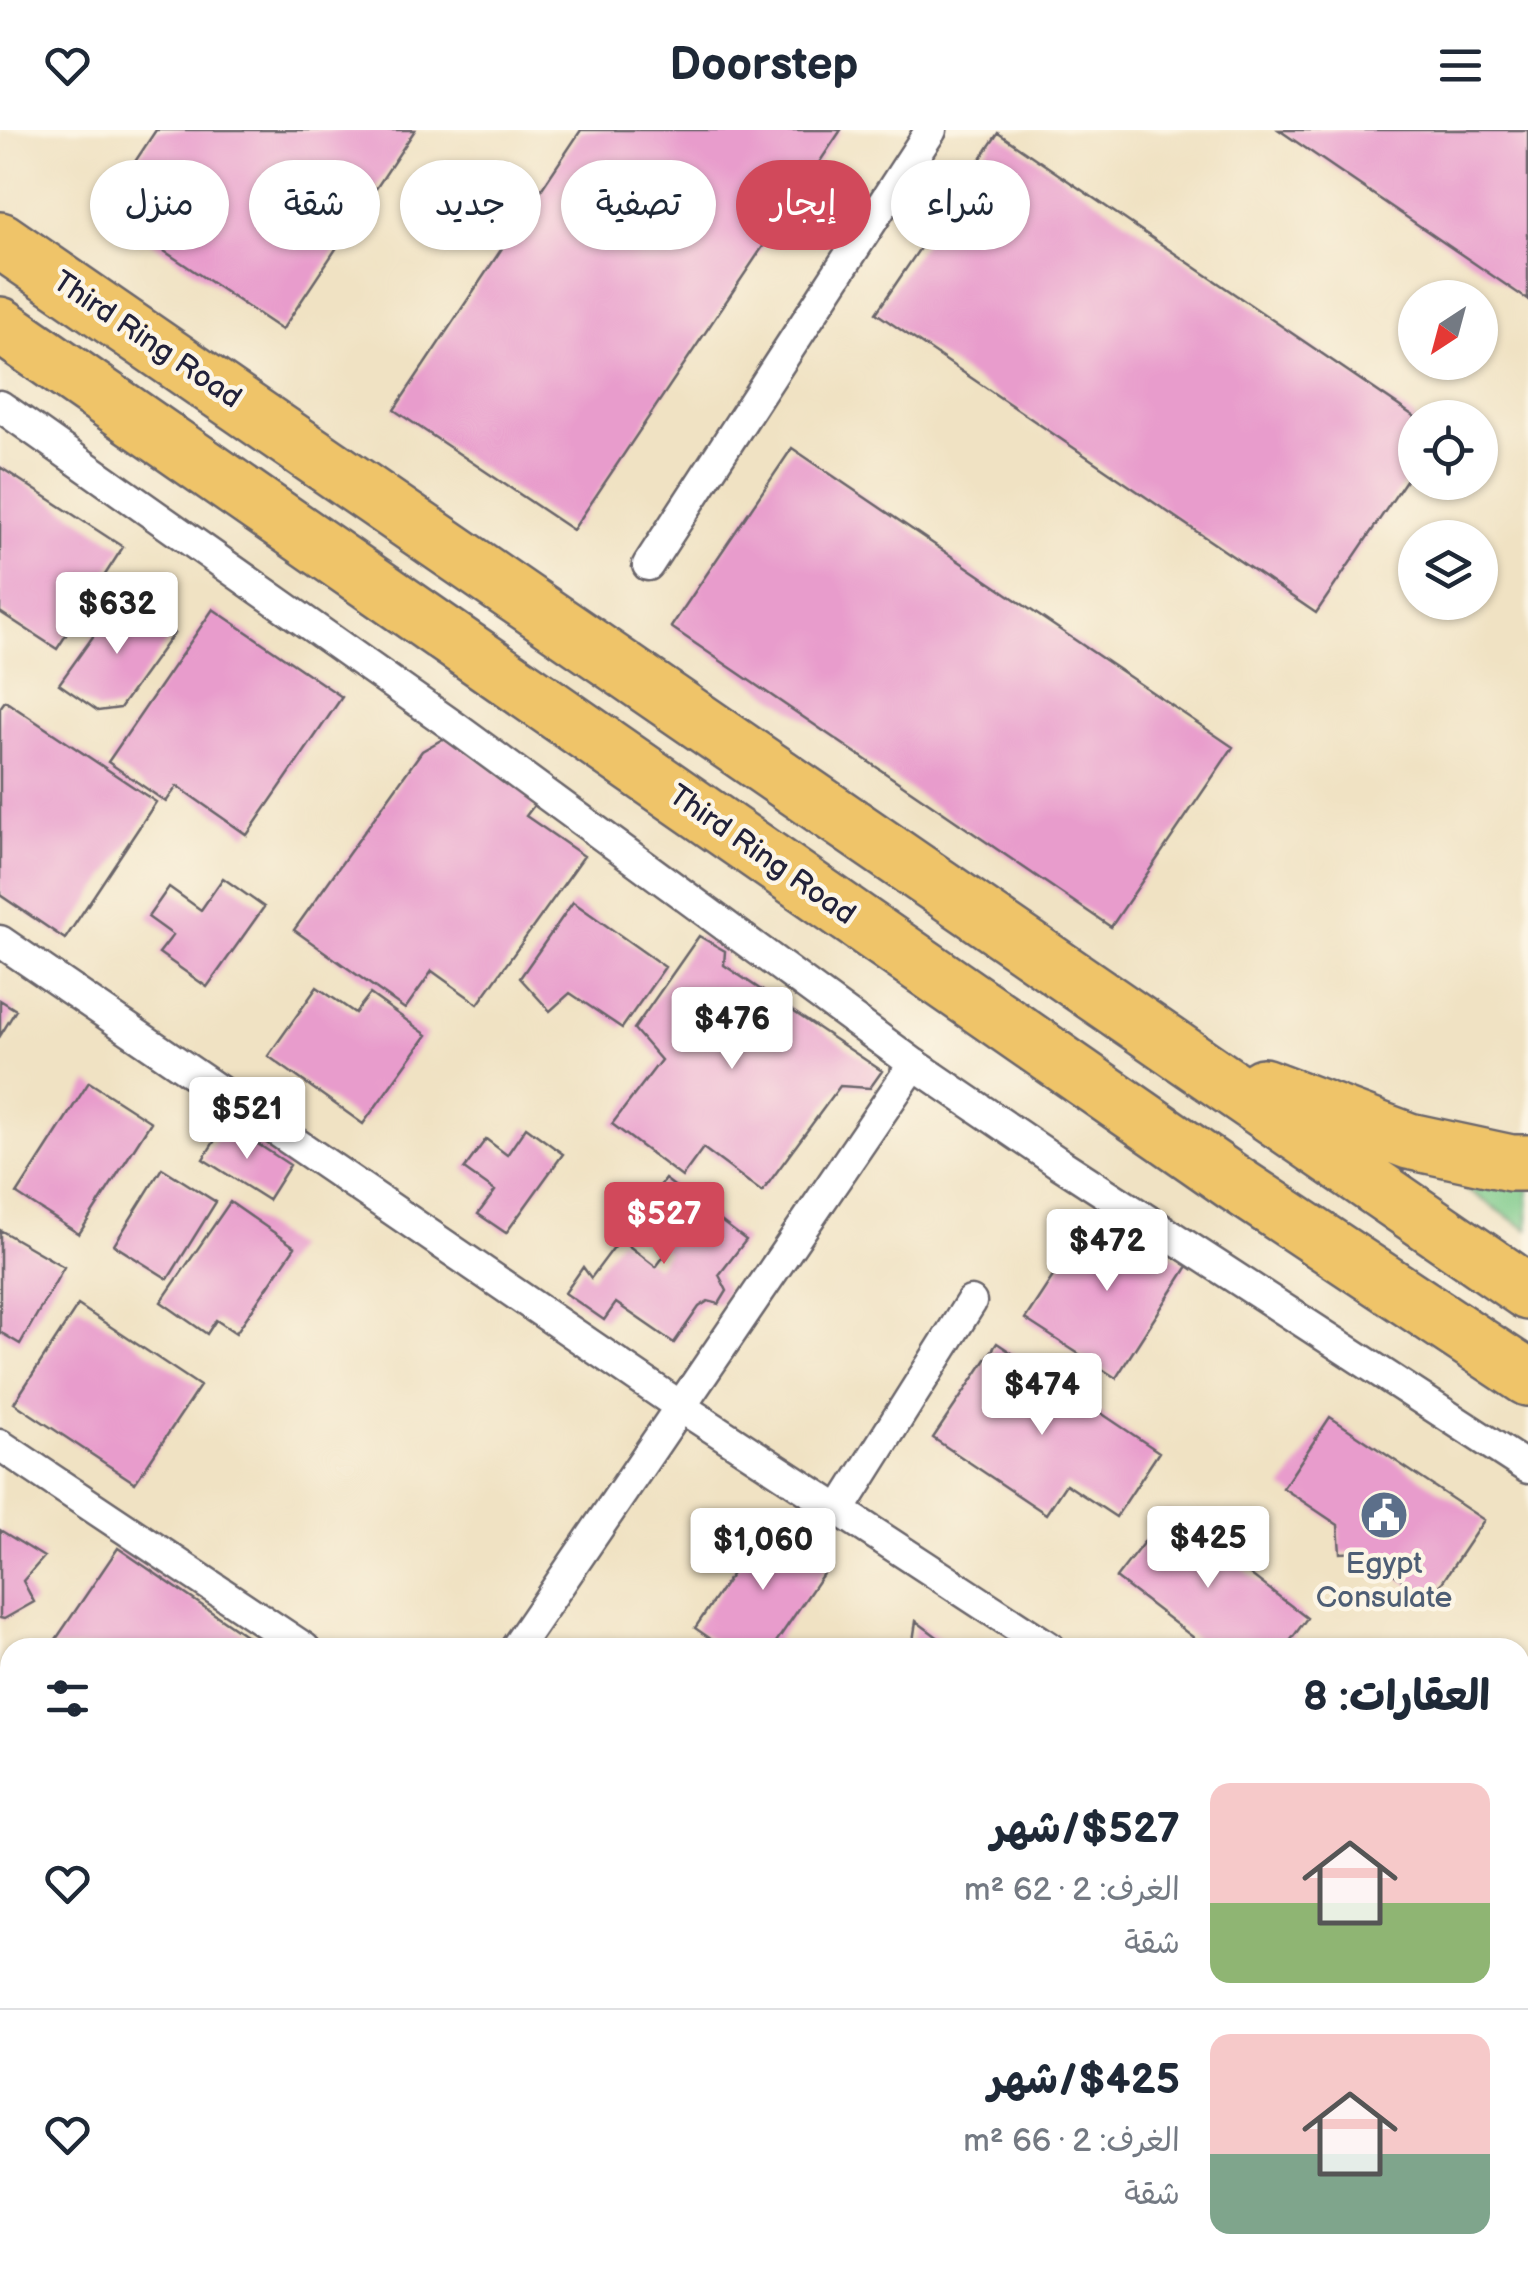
<!DOCTYPE html>
<html lang="ar">
<meta charset="utf-8">
<style>
body{margin:0;font-family:"Balsamiq Sans","Playpen Sans Arabic",sans-serif;background:#f6f6f7;color:#1f2937;direction:rtl;height:100vh;display:flex;flex-direction:column;font-size:38px;white-space:nowrap}
*{box-sizing:border-box;margin:0}
p{font-size:32px;color:#747a83}
.icon{flex:none;width:55px;height:55px;fill:none;stroke:currentColor;stroke-width:2;stroke-linecap:round;stroke-linejoin:round}
.map{position:relative;flex:1;overflow:hidden;direction:ltr}
.panel{position:absolute;left:0px;top:1508px;width:1530px;height:642px;display:flex;flex-direction:column;background:#fff;border-radius:30px 30px 0 0;box-shadow:0 2px 8px #0004;direction:rtl}
.panel>*{flex:none}
.banner{position:absolute;left:30px;top:30px;width:1000px;height:90px;direction:rtl;display:flex;gap:20px}
.needle{width:65px;rotate:216deg}
.controls{position:absolute;left:1398px;top:150px;display:grid;gap:20px}
.controls a{display:grid;place-items:center;width:100px;height:100px;border-radius:50%;background:#fff;box-shadow:0 2px 8px #0004;font-size:50px}
.price{position:absolute;translate:-50% -85px;padding:0 22px;border-radius:10px;background:#fff;color:#222;font-size:32px;line-height:65px;filter:drop-shadow(0 2px 5px #0008)}
.price::after{content:'';position:absolute;left:50%;top:60px;width:30px;height:22px;margin-left:-15px;background:inherit;clip-path:polygon(0 0,100% 0,50% 100%)}
.price.on{background:#d1495b;color:#fff}
ul{padding:0;list-style:none}
li{display:flex;align-items:center;gap:30px;height:250px;padding:0 40px}
li+li{border-top:2px solid #e0e1e3}
li span{display:grid;place-items:center;flex:none;width:280px;height:200px;border-radius:20px;color:#555}
li>.icon{margin-inline-start:auto}
span .icon{width:120px;height:120px;fill:#fffc;stroke-width:1}
li b{font-size:42px}
h2{display:flex;justify-content:space-between;align-items:center;height:120px;padding:0 40px;font-size:42px}
.pill{padding:0 35px;border-radius:45px;background:#fff;box-shadow:0 2px 8px #0004;font-size:35px;line-height:90px}
.pill.on{background:#d1495b;color:#fff}
header{display:flex;justify-content:space-between;align-items:center;height:130px;padding:0 40px;background:#fff;font-size:45px;font-weight:600}
.map>svg:first-child{display:block}
</style>
<header><svg class="icon" aria-label="menu" viewBox="0 0 24 24"><path d="M4 6h16M4 12h16M4 18h16"/></svg>Doorstep<svg class="icon" aria-label="heart" viewBox="0 0 24 24"><path d="M12 20l-8-8c-3-5 5-10 8-4 3-6 11-1 8 4z"/></svg></header>
<div class="map">
<svg width="1528" height="2148" viewBox="0 0 1528 2148">
<rect width="100%" height="100%" fill="#fcf5e5"/>
<filter id="ink" filterUnits="userSpaceOnUse"><feTurbulence type="fractalNoise" baseFrequency=".01" numOctaves="2"/><feDisplacementMap in="SourceGraphic" scale="20" xChannelSelector="R" yChannelSelector="G"/><feConvolveMatrix kernelMatrix="1 2 1 2 8 2 1 2 1" color-interpolation-filters="sRGB"/></filter>
<filter id="wash" filterUnits="userSpaceOnUse"><feTurbulence type="fractalNoise" baseFrequency=".0048" numOctaves="4" result="noise"/><feDisplacementMap in="SourceGraphic" scale="40" xChannelSelector="R" yChannelSelector="G"/><feGaussianBlur stdDeviation="2.25" result="paint"/><feColorMatrix in="noise" values="0 0 0 0 0 0 0 0 0 0 0 0 0 0 0 0 0 1.4 0 .05"/><feComposite in="paint" operator="in"/></filter>
<g filter="url(#wash)">
<rect width="100%" height="100%" fill="#f0e2c3"/>
<path fill="#f7d0cf" d="M0,1846l10,7v287h89l-6,8h-93z"/>
<path fill="#7ac989" stroke="#4e7662" stroke-width="2.5" d="M1430,1035l98,10v55z"/>
<g id="blocks">
<path fill="#e89ccc" d="M156,0h259l-133,200 -179,-120z
M581,0h260l-268,400 -179,-120z
M1279,0h249v170z
M998,3l417,284v50l-99,146 -440,-300z
M792,318l441,299 -122,180 -440,-300z
M0,337l123,80 -66,102 -57,-37z
M122,466l52,37 -54,75 -22,3 -39,-27z
M213,479l129,88 -95,138 -70,-49 -11,16 -58,-40z
M5,571l151,101 -91,137 -65,-44v-187z
M448,606l90,64 -12,16 58,40 -106,148 -46,-33 -27,38 -111,-79 128,-179z
M223,748l41,29 -57,80 -48,-34 14,-18 -25,-18 21,-30 32,23z
M573,772l92,65 -43,61 -52,-35 -20,18 -30,-33z
M699,806l26,15 -1,14 158,106 -12,17 -30,-2 -78,106 -59,-44 -21,29 -70,-53 49,-64 -27,-31z
M317,857l38,26 15,-19 57,41 -64,89 -95,-68z
M0,870l16,10 -16,26z
M89,952l62,40 -72,112 -62,-40z
M226,993l64,42 -22,35 -65,-41z
M526,997l37,27 -57,79 -28,-19 17,-23 -31,-22 22,-30 21,16z
M162,1038l54,34 -48,77 -54,-34z
M665,1049l81,61 -27,35 8,16 -8,13 -11,-3 -9,6 -25,36 -58,-40 -12,17 -39,-27 18,-26 8,11 29,-39 36,28 11,-15 -27,-21 15,-20 -9,-7z
M230,1072l65,45 -59,86 -20,-13 -9,14 -46,-32z
M1122,1093l66,43 -72,112 -91,-59 61,-93z
M0,1100l64,37 -44,77 -20,-12z
M78,1175l122,81 -65,97 -121,-80z
M997,1213l162,109 -43,65 -50,-33 -20,30 -113,-76z
M1330,1287l154,103 -53,79 -70,-47 -21,1 -2,-28 -55,-37z
M1168,1381l139,107 -22,30h-78l-91,-70z
M767,1392l62,43 -57,83h-48l-29,-20z
M0,1400l44,27 -21,24 11,21 -30,17 -4,-1z
M118,1418l146,100h-214z
M916,1491l36,27h-40z
M5,1570l5,4v224l-10,-7v-214z
M1520,1612l8,5v101l-8,12z
M0,1966l10,7v123l-10,15z
M1528,1991v86l-8,-5v-76l4,2z
M0,2133l11,9 -4,6h-7z
M554,2140h25l-6,8h-9z
M611,2140h210l-6,8h-209z
M840,2140h26l12,8h-44z
M959,2140h78l-6,8h-78z
M1339,2140h99l-5,8h-99z"/>
</g>
</g>
<g filter="url(#ink)">
<use href="#blocks" fill-opacity="0" stroke="#6a656b" stroke-width="2.5"/>
<g fill="none" stroke-linecap="round" stroke-linejoin="round">
<g stroke="#6a656b" stroke-width="35">
<path id="street" d="M0,276l456,322 458,336 145,99 469,305
M648,435l283,-435
M0,811l681,466 369,241
M0,1315l304,203
M838,1383l133,-211
M516,1518l398,-584
M1520,1817l8,5
M0,1844l10,7
M438,2140l12,8
M1243,2140l12,8
M96,2148l5,-8
M358,2148l6,-8"/>
</g>
<g stroke="#6a656b" stroke-width="60">
<path id="highway" d="M0,110l1528,1052
M0,195l1233,857 295,196
M1263,956l146,55 102,22h17"/>
</g>
<use href="#street" stroke="#fff" stroke-width="30"/>
<use href="#highway" stroke="#efc469" stroke-width="55"/>
</g>
</g>
<defs>
<g id="civic-disc" transform="scale(2.5)"><circle r="9.5" fill="#5c6f8a" stroke="#fcf5e5"/><path d="M-.6-6.5H3V-4.5H.6V-3L4-1V1h2V6H-6V1h2V-1L-.6-3ZM-1.2 2.5V6h2.4V2.5Z" fill="#fff"/></g>
</defs>
<g fill-rule="evenodd">
<use href="#civic-disc" x="1384" y="1385"/>
</g>
<g text-anchor="middle" dominant-baseline="central" stroke-width="9" stroke-linejoin="round" paint-order="stroke">
<g font-size="30" fill="#22223b" stroke="#fcf5e5">
<text transform="translate(147 210) rotate(34)">Third Ring Road</text>
<text transform="translate(762 725) rotate(35)">Third Ring Road</text>
</g>
<g font-size="30" fill="#4e5e75" stroke="#fcf5e5">
<text x="1384" y="1434">Egypt<tspan x="1384" dy="34">Consulate</tspan></text>
</g>
</g>
</svg>
<div class="controls">
<a><svg class="needle" viewBox="-14 -14 28 28"><path d="M0-13l5 13h-10z" fill="#e53935"/><path d="M0 13l5-13h-10z" fill="#747a83"/></svg></a>
<a><svg class="icon" aria-label="locate" viewBox="0 0 24 24"><circle cx="12" cy="12" r="6"/><path d="M12 2v4M12 18v4M2 12h4M18 12h4"/></svg></a>
<a><svg class="icon" aria-label="layers" viewBox="0 0 24 24"><path d="M12 4l9 5-9 5-9-5zM3 14l9 5 9-5"/></svg></a>
</div>
<b class="price" style="left:117px;top:527px">$632</b>
<b class="price" style="left:732px;top:942px">$476</b>
<b class="price" style="left:247px;top:1032px">$521</b>
<b class="price on" style="left:664px;top:1137px">$527</b>
<b class="price" style="left:1107px;top:1164px">$472</b>
<b class="price" style="left:1042px;top:1308px">$474</b>
<b class="price" style="left:1208px;top:1461px">$425</b>
<b class="price" style="left:763px;top:1463px">$1,060</b>
<div class="banner">
<a class="pill">شراء</a>
<a class="pill on">إيجار</a>
<a class="pill">تصفية</a>
<a class="pill">جديد</a>
<a class="pill">شقة</a>
<a class="pill">منزل</a>
</div>
<section class="panel">
<h2>العقارات: 8<svg class="icon" aria-label="filters" viewBox="0 0 24 24"><path d="M4 7h16M4 17h16"/><circle cx="9" cy="7" r="2"/><circle cx="15" cy="17" r="2"/></svg></h2>
<ul>
<li><span style="background:linear-gradient(#f6c9c9 60%,#8fb573 0)"><svg class="icon" aria-label="home" viewBox="0 0 24 24"><path d="M3 11l9-7 9 7M6 9v11h12V9"/></svg></span><div><b>$527/شهر</b><p>الغرف: 2 · 62 m²</p><p>شقة</p></div><svg class="icon" aria-label="heart" viewBox="0 0 24 24"><path d="M12 20l-8-8c-3-5 5-10 8-4 3-6 11-1 8 4z"/></svg></li>
<li><span style="background:linear-gradient(#f6c9c9 60%,#7fa58c 0)"><svg class="icon" aria-label="home" viewBox="0 0 24 24"><path d="M3 11l9-7 9 7M6 9v11h12V9"/></svg></span><div><b>$425/شهر</b><p>الغرف: 2 · 66 m²</p><p>شقة</p></div><svg class="icon" aria-label="heart" viewBox="0 0 24 24"><path d="M12 20l-8-8c-3-5 5-10 8-4 3-6 11-1 8 4z"/></svg></li>
</ul>
</section>
</div>
